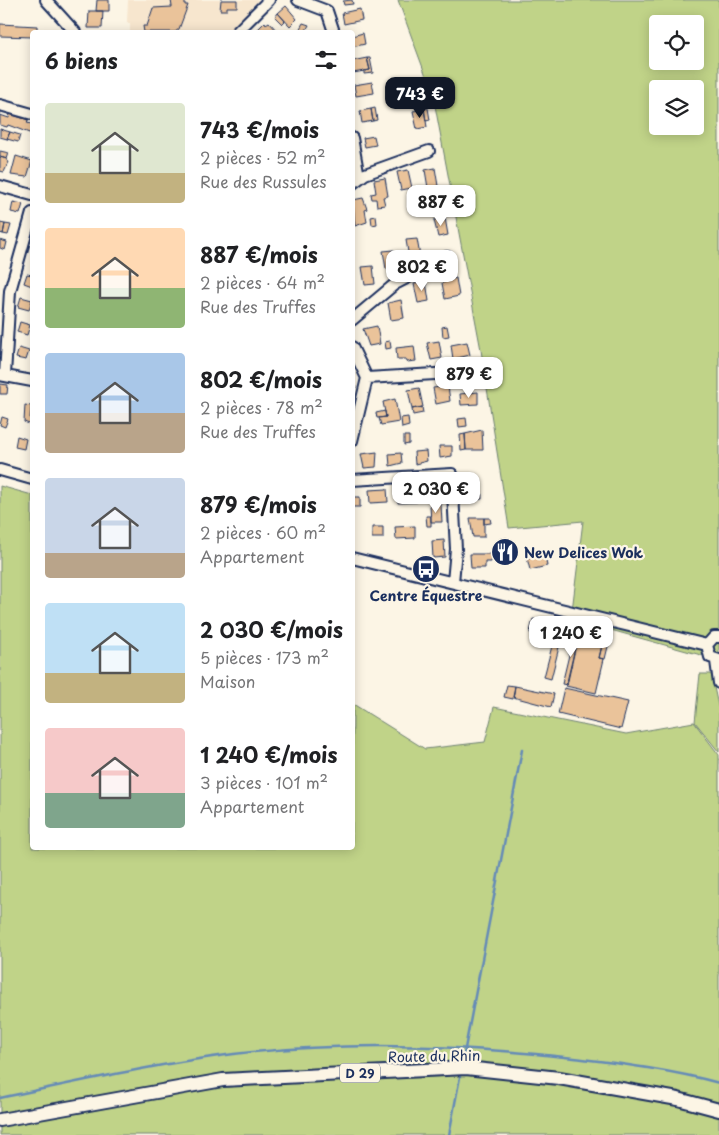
<!DOCTYPE html>
<html lang="fr">
<meta charset="utf-8">
<style>
body{margin:0;font-family:"Playpen Sans",sans-serif;background:#f2f2f2;color:#202124;height:100vh;display:flex;flex-direction:column;font-size:19px;white-space:nowrap}
*{box-sizing:border-box;margin:0}
p{font-size:16px;color:#757577}
.icon{flex:none;width:28px;height:28px;fill:none;stroke:currentColor;stroke-width:2;stroke-linecap:round;stroke-linejoin:round}
.map{position:relative;flex:1;overflow:hidden}
.side{position:absolute;left:30px;top:30px;width:325px;height:820px;display:flex;flex-direction:column;background:#fff;border-radius:5px;box-shadow:0 2px 12px #0003}
.side>*{flex:none}
.controls{position:absolute;left:649px;top:15px;display:grid;gap:10px}
.controls a{display:grid;place-items:center;width:55px;height:55px;border-radius:5px;background:#fff;box-shadow:0 2px 12px #0003;font-size:25px}
.price{position:absolute;translate:-50% -42px;padding:0 11px;border-radius:10px;background:#fff;color:#222;font-size:16px;line-height:32px;filter:drop-shadow(0 1px 2px #0008)}
.price::after{content:'';position:absolute;left:50%;top:30px;width:15px;height:11px;margin-left:-8px;background:inherit;clip-path:polygon(0 0,100% 0,50% 100%)}
.price.current{background:#111827;color:#fff}
ul{padding:0;list-style:none}
li{display:flex;align-items:center;gap:15px;height:125px;padding:0 15px}
li span{display:grid;place-items:center;flex:none;width:140px;height:100px;border-radius:5px;color:#555}
li>.icon{margin-inline-start:auto}
span .icon{width:60px;height:60px;fill:#fffc;stroke-width:1}
li b{font-size:21px}
h2{display:flex;justify-content:space-between;align-items:center;height:60px;padding:0 15px;font-size:21px}
.map>svg:first-child{display:block}
</style>
<div class="map">
<svg width="719" height="1135" viewBox="0 0 719 1135">
<rect width="100%" height="100%" fill="#fcf5e5"/>
<filter id="ink" filterUnits="userSpaceOnUse"><feTurbulence type="fractalNoise" baseFrequency=".02" numOctaves="2"/><feDisplacementMap in="SourceGraphic" scale="10" xChannelSelector="R" yChannelSelector="G"/><feConvolveMatrix kernelMatrix="1 2 1 2 8 2 1 2 1" color-interpolation-filters="sRGB"/></filter>
<g filter="url(#ink)">
<path fill="#f7e6ce" d="M128,0h132l-2,5 -29,27h-99v-8l-3,-2z"/>
<path fill="#c0d388" stroke="#6e8173" fill-rule="evenodd" d="M398,0h321v662l-18,-7 -130,-36 12,-98 -74,7 -28,-178 -48,-255zM658,24h37v37h-37zM658,89h37v37h-37z
M0,486l32,9v353h320l1,-144 72,45 60,-7 9,-35 132,27 68,-12 25,33v380h-719z
M700,674h11l8,36v42l-24,-30z"/>
<g fill="none" stroke-linecap="round" stroke-linejoin="round">
<path stroke="#658bb7" stroke-width="2.5" d="M463,1059l59,-309
M0,1098c77,-16 155,-34 234,-44 111,-13 230,-9 340,4 48,6 98,12 145,25
M449,1135l11,-58"/>
</g>
<path fill="#eac39a" stroke="#1b2f5e" d="M97,0h12v11h-13z
M171,0h14v5h3l-9,24 -4,3h-31l-1,-6h4l6,-18 19,-1z
M221,0h16v7h-10v3h-7z
M352,0l1,4 -9,1 -1,-4z
M286,6l11,13 -7,7 -12,-13z
M360,9l2,11 -18,4 -2,-11z
M89,11h14l-1,17h-14z
M278,13l7,8 -3,3 -7,-7z
M265,22l1,2 3,-2 9,10h-18l-3,-2z
M303,23l6,2 -4,7h-7z
M0,24l37,2v6h-5v5l-32,-1z
M363,33l2,11 -13,3v-11z
M367,58l3,12 -17,3 -1,-12z
M367,58h3l3,15 -9,1v-3l6,-1z
M372,82l2,11 -18,3 -2,-11z
M375,108l2,12 -4,1 -2,-12z
M428,108l2,12 -4,1 -2,-12z
M371,109l2,12 -11,2 -2,-12z
M424,109l3,18 -10,2 -4,-18z
M0,112v3l9,3 1,-4 18,6 -1,3 5,1v10l-24,-9 -1,2 -7,-2z
M0,129l10,3 -3,7 -7,-2z
M10,132l10,3 -2,7 -11,-3z
M374,136l2,9 -11,2 -2,-9z
M0,151l9,2 -2,6 -7,-2z
M16,156l16,5 -5,16 -16,-2z
M0,157l7,2v2l2,1 -5,10 -4,-1z
M435,168l3,18 -10,2 -3,-18z
M408,170l4,18 -11,2 -4,-18z
M385,178l3,18 -5,1 2,8 -8,1 -1,-7h-4l-1,-5 5,-1 -2,-13z
M363,198l4,11 -2,1 2,12 -12,4 -2,-26z
M13,202l10,2 -3,10 -9,-2z
M376,216l1,8 -5,1 -1,-8z
M445,218l3,17 -10,2 -4,-17z
M0,223l5,1 -2,10 -3,-1z
M5,224l6,1 -3,10 -5,-1z
M417,239l3,17 -11,2 -3,-18z
M0,240l7,2 -2,8 -5,-2z
M394,250l2,17 -10,2 -3,-18z
M373,266l2,18 -10,1 -3,-18z
M27,274l5,1v11l-8,-3z
M456,278l3,18 -14,3 -3,-16z
M426,282l3,19 -11,2 -4,-19z
M21,297l11,3 -3,10 -11,-3z
M401,300l3,18 -13,2 -3,-17z
M20,322l10,3 -3,10 -10,-3z
M377,326l3,18 -11,2 -6,-17z
M447,326l2,10 -6,1 -1,-10z
M390,341l1,7 -5,1 -1,-7z
M439,341l3,17 -11,2 -4,-17z
M467,342l3,13 -17,4 -2,-14z
M414,346l2,15 -9,1 -1,-3h-9l-1,-11z
M19,348l10,3 -3,9 -10,-2z
M0,384l8,1 -1,9h-7z
M448,386l2,15 -14,3 -3,-16z
M419,388l4,19 -11,2 -4,-19z
M478,392v12l-17,1 -1,-11z
M395,399l4,23 -18,3 -2,-7 7,-1 -3,-15z
M25,405l6,1 -1,13 2,1v5l-8,-3z
M422,407l1,6 -10,2 -1,-6z
M385,411l1,6 -9,1 -1,-5z
M2,417l6,2 -3,8 -5,-2z
M408,417l1,9 -7,2 -1,-10z
M466,418l1,8 -8,1 -1,-8z
M482,430l1,20h-17l-1,-16z
M465,434l1,16 -5,1 -1,-16z
M17,436l9,3 -2,10 -9,-2z
M404,436h5v8l-5,1z
M439,446h13v10l-12,2z
M426,451l1,10 -12,3 -1,-12z
M377,452l-1,15 -12,1 -3,-14z
M401,453l1,10 -12,3 -1,-12z
M481,481l1,18 -11,1 -1,-18z
M413,487l1,6h3v9l-19,1 -1,-15z
M387,489l1,13 -18,1 -1,-13z
M352,497h8v10h-8z
M430,505h11l1,17h-11z
M426,516h5v10h-4z
M470,518h14v19h-11z
M484,518h6l1,5 -7,1z
M415,526v12l-19,1 -1,-12z
M372,527h11v11h-11z
M507,538l3,15 -8,1 -2,-15z
M444,540l1,17 -12,1 -1,-17z
M470,554h21v8h-6v6h-14z
M545,555l2,11 -17,4 -3,-12z
M533,619l29,7 -3,14 -29,-7z
M575,630l4,1 -12,54 -5,-1z
M579,631l25,6 -5,21 5,1 -8,34 -30,-7z
M604,637l6,1 -5,21 -6,-1z
M552,646l7,1 -8,32 -7,-2z
M507,685l8,1 -2,13 -9,-2z
M515,686l39,8 -3,13 -38,-10z
M564,688l64,14 -7,27 -63,-15z"/>
<g fill="none" stroke-linecap="round" stroke-linejoin="round">
<g stroke="#1b2f5e" stroke-width="14">
<path id="minor" d="M46,0l29,32
M298,0l29,11 7,21
M237,32l32,-32
M0,105l32,9
M352,138l7,39
M352,184l13,-10 64,-23
M0,186l32,9
M352,320l43,-36 52,-27
M352,347l15,31 -15,63
M0,375l32,6
M5,375l5,-84 22,-78
M367,378l85,-5 11,3
M0,470l32,9
M352,480l100,-6 4,75 -3,33
M352,558l355,87
M719,637h-5l-7,8 3,12 9,3
M716,661l3,22"/>
</g>
<g stroke="#1b2f5e" stroke-width="16">
<path id="major" d="M0,1120l223,-40 243,-12 93,10 119,21 41,11"/>
</g>
<use href="#minor" stroke="#fcf5e5" stroke-width="10"/>
<use href="#major" stroke="#fcf5e5" stroke-width="12"/>
</g>
</g>
<defs>
<g id="restaurant-disc" transform="scale(1.4375)"><circle r="9.5" fill="#1b2f5e" stroke="#fcf5e5"/><path d="M-5-6h1v4h1v-4h1v4h1v-4h1v5L-1.5 .5V6h-2V.5L-5-1ZM5-6V6H3V1.5H1.5Q1.5-4 5-6Z" fill="#fff"/></g>
<g id="bus-disc" transform="scale(1.4375)"><circle r="9.5" fill="#1b2f5e" stroke="#fcf5e5"/><path d="M-5-6H5V4H4V6H2V4H-2V6H-4V4H-5ZM-3.5-4V0h7V-4ZM-3.5 1.2v1.5H-2V1.2ZM2 1.2v1.5H3.5V1.2Z" fill="#fff"/></g>
</defs>
<g fill-rule="evenodd">
<use href="#restaurant-disc" x="505" y="552"/>
<use href="#bus-disc" x="426" y="569"/>
</g>
<g text-anchor="middle" dominant-baseline="central" stroke-width="4.5" stroke-linejoin="round" paint-order="stroke">
<rect fill="#fcf5e5" stroke="#5e6a86" stroke-width="1" x="340" y="1063.5" width="40" height="19" rx="4"/>
<g font-size="12" font-weight="bold" fill="#1b2f5e">
<text x="360" y="1073">D 29</text>
</g>
<g font-size="14" font-weight="bold" fill="#1b2f5e" stroke="#fcf5e5" text-anchor="start">
<text x="524" y="552">New Delices Wok</text>
<text x="426" y="595" text-anchor="middle">Centre Équestre</text>
</g>
<g font-size="14" fill="#1b2f5e" stroke="#fcf5e5">
<text transform="translate(434 1056) rotate(-1)">Route du Rhin</text>
</g>
</g>
</svg>
<div class="controls">
<a><svg class="icon" aria-label="locate" viewBox="0 0 24 24"><circle cx="12" cy="12" r="6"/><path d="M12 2v4M12 18v4M2 12h4M18 12h4"/></svg></a>
<a><svg class="icon" aria-label="layers" viewBox="0 0 24 24"><path d="M12 4l9 5-9 5-9-5zM3 14l9 5 9-5"/></svg></a>
</div>
<b class="price current" style="left:420px;top:119px">743 €</b>
<b class="price" style="left:441px;top:227px">887 €</b>
<b class="price" style="left:422px;top:292px">802 €</b>
<b class="price" style="left:469px;top:399px">879 €</b>
<b class="price" style="left:436px;top:514px">2 030 €</b>
<b class="price" style="left:571px;top:658px">1 240 €</b>
<section class="side">
<h2>6 biens<svg class="icon" aria-label="filters" viewBox="0 0 24 24"><path d="M4 7h16M4 17h16"/><circle cx="9" cy="7" r="2"/><circle cx="15" cy="17" r="2"/></svg></h2>
<ul>
<li><span style="background:linear-gradient(#dfe7d0 70%,#c2b280 0)"><svg class="icon" aria-label="home" viewBox="0 0 24 24"><path d="M3 11l9-7 9 7M6 9v11h12V9"/></svg></span><div><b>743 €/mois</b><p>2 pièces · 52 m²</p><p>Rue des Russules</p></div></li>
<li><span style="background:linear-gradient(#ffd9b3 60%,#8fb573 0)"><svg class="icon" aria-label="home" viewBox="0 0 24 24"><path d="M3 11l9-7 9 7M6 9v11h12V9"/></svg></span><div><b>887 €/mois</b><p>2 pièces · 64 m²</p><p>Rue des Truffes</p></div></li>
<li><span style="background:linear-gradient(#a9c7e8 60%,#b9a48a 0)"><svg class="icon" aria-label="home" viewBox="0 0 24 24"><path d="M3 11l9-7 9 7M6 9v11h12V9"/></svg></span><div><b>802 €/mois</b><p>2 pièces · 78 m²</p><p>Rue des Truffes</p></div></li>
<li><span style="background:linear-gradient(#c9d6e8 75%,#b9a48a 0)"><svg class="icon" aria-label="home" viewBox="0 0 24 24"><path d="M3 11l9-7 9 7M6 9v11h12V9"/></svg></span><div><b>879 €/mois</b><p>2 pièces · 60 m²</p><p>Appartement</p></div></li>
<li><span style="background:linear-gradient(#bfe0f5 70%,#c2b280 0)"><svg class="icon" aria-label="home" viewBox="0 0 24 24"><path d="M3 11l9-7 9 7M6 9v11h12V9"/></svg></span><div><b>2 030 €/mois</b><p>5 pièces · 173 m²</p><p>Maison</p></div></li>
<li><span style="background:linear-gradient(#f6c9c9 65%,#7fa58c 0)"><svg class="icon" aria-label="home" viewBox="0 0 24 24"><path d="M3 11l9-7 9 7M6 9v11h12V9"/></svg></span><div><b>1 240 €/mois</b><p>3 pièces · 101 m²</p><p>Appartement</p></div></li>
</ul>
</section>
</div>
